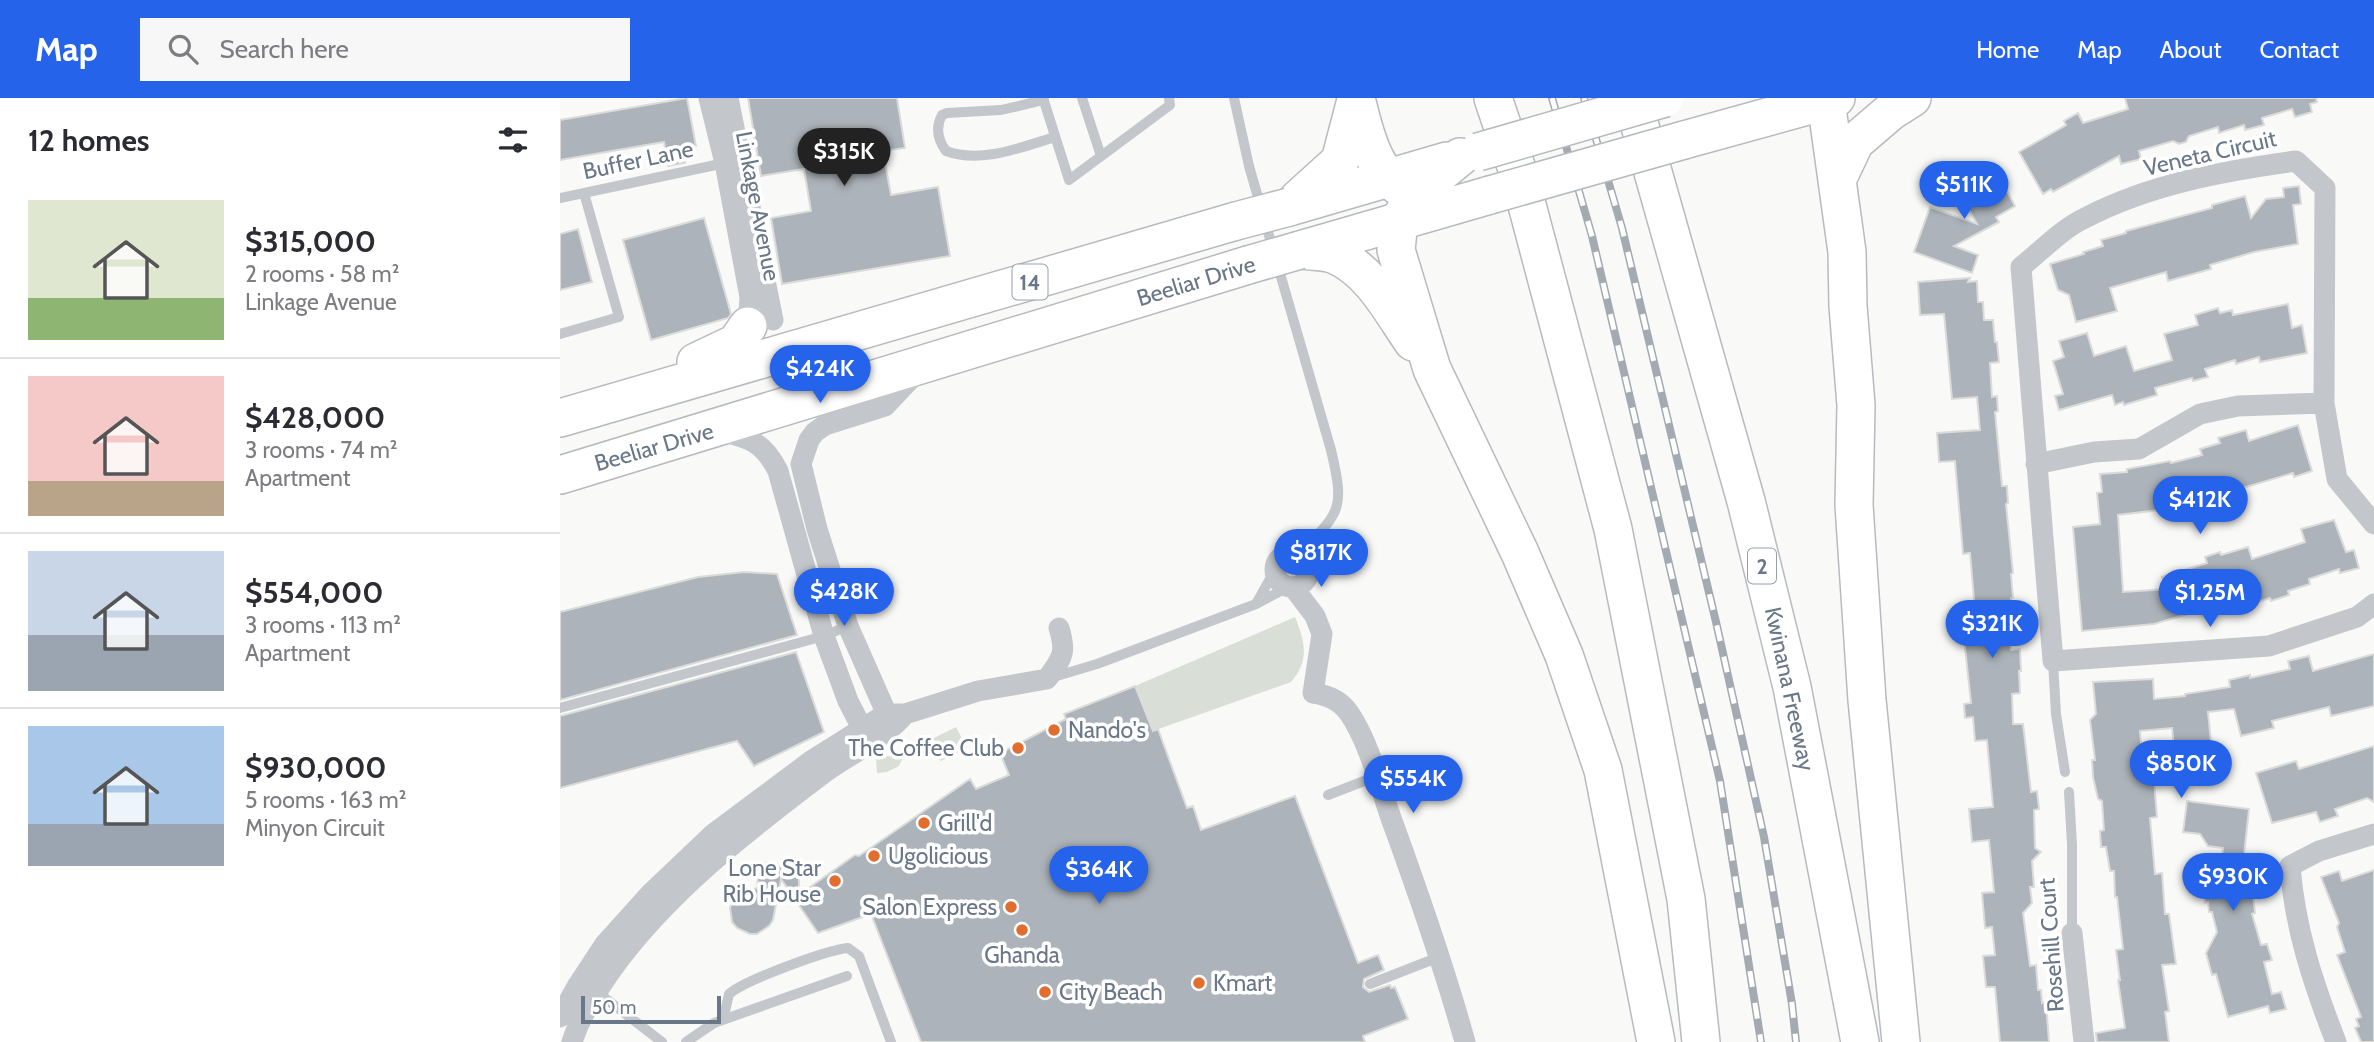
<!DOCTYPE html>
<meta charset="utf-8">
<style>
body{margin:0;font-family:Cabin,sans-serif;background:#f7f7f7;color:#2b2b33;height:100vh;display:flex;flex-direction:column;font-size:26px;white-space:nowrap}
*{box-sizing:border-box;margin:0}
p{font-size:23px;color:#7c7c81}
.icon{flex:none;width:38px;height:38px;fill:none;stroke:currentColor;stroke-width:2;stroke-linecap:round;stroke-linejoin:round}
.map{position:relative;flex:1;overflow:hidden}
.details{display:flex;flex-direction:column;background:#fff;width:560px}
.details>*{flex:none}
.scale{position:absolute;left:21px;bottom:18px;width:140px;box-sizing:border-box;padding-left:7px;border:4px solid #697788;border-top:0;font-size:19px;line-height:24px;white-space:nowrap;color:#697788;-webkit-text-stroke:5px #fff;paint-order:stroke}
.price{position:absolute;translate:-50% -60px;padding:0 16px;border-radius:24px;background:#2563eb;color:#fff;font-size:23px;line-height:46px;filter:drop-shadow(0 2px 4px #0008)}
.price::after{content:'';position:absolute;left:50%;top:42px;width:21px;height:16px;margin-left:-10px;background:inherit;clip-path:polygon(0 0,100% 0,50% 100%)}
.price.active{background:#222;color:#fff}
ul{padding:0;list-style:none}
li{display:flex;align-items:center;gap:21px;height:175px;padding:0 28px}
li+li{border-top:2px solid #e1e1e2}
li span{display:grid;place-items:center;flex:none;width:196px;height:140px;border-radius:0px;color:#555}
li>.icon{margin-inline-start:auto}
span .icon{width:84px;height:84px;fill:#fffc;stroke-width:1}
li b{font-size:30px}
h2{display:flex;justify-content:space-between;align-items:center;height:84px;padding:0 28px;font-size:30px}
header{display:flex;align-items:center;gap:42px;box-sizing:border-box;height:98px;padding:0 35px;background:#2563eb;color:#fff}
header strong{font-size:33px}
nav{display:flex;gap:38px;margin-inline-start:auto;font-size:24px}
.search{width:490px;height:63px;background:#f7f7f7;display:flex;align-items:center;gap:18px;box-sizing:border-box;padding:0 24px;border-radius:0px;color:#7c7c81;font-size:26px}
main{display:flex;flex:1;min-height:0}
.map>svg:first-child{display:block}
</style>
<header>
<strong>Map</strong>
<div class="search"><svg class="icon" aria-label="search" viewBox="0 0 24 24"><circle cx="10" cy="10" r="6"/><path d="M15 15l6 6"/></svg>Search here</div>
<nav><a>Home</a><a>Map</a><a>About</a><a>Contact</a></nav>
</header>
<main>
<section class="details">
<h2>12 homes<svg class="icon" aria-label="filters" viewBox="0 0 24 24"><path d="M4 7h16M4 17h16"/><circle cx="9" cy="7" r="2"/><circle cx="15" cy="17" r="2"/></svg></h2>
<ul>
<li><span style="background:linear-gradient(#dfe7d0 70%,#8fb573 0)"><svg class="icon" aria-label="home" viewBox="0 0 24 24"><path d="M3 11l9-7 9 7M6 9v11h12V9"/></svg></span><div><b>$315,000</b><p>2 rooms · 58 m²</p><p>Linkage Avenue</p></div></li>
<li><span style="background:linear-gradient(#f6c9c9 75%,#b9a48a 0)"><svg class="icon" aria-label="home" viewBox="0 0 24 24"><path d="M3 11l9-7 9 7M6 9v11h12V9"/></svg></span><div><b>$428,000</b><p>3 rooms · 74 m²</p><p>Apartment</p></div></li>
<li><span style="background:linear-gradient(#c9d6e8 60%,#9aa5b1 0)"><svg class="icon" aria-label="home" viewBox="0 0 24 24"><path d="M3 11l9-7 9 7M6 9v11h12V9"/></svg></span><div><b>$554,000</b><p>3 rooms · 113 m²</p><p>Apartment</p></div></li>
<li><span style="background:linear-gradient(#a9c7e8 70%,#9aa5b1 0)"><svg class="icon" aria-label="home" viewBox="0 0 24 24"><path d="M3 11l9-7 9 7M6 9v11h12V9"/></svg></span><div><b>$930,000</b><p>5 rooms · 163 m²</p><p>Minyon Circuit</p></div></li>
</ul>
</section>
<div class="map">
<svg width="1814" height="944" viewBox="0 0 1814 944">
<rect width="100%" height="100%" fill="#f9faf8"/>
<path fill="#d9dfd7" d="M735,519c10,25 15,43 -4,65l-138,49 -18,-45z
M396,629l11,21 -26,13 -21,-16z
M344,657l-5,11 -12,6 -10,1 -1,-16z"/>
<path fill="#acb3ba" stroke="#dbdcda" stroke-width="2" d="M127,0l9,48 -14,2 3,15 -17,3 -4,-24 -104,18v-40z
M188,0h149l8,50 -22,3 8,44 47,-8 12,69 -168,28 -11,-66 40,-7 -7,-42 -43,7z
M1565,0h191l1,4 -7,2 2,8 -17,5 -3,-8 -30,9 2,7 -19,5 -1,-5 -25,8 -1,-6 -29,9 -3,6 -7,2 -6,-3 -34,10 2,8 -20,5 -2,-8 -66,36 -2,-3 -8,5 -24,-42 47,-27 -2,-4 14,-8 5,10 45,-14z
M1427,68l15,28 5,-3 8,15 -19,11 3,5 -45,24 24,9 -6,18 -58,-21 16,-45 47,17 -23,-41z
M1739,88l2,18 -8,1 5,39 -44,8 -44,13 1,4 -43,12 -2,-9 -56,16 7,23 -41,11 -7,-27 -11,-5 -8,-26 34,-10 -1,-2 20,-6 -2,-6 25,-7v-2l86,-23v-3l33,-9 6,22 15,-19 18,-2 -1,-9z
M144,120l27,96 -3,4 -77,22 -28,-100z
M18,131l14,53 -32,8v-56z
M1410,180l-2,4 9,-1 1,21h5l1,18h9l2,22h2l2,20 -9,1 2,34 5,-1 1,15 -3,1 7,74h5l1,17 -2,1 7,69 -2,1 2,24h-2l2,22 -4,1 2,29 9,-1 1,22h-2l1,22 -8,1 1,30h10l8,68 6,-1 2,18 -5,1 1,38 6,4 -9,9 2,26h-4l2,16 -9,10 7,53 6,-1 2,25h3l1,13 4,-1 3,40h-49l-5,-55h-9l-3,-31 12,-1 -3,-28 -7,1 -3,-35 12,-1 -5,-52 -17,2 -3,-33 24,-2 -6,-67 -12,1 -2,-24 -8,1 -1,-14 7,-1 -10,-92 14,-1 -5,-57 -7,1 -8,-93 -16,1 -2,-29 43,-3 -3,-33 -25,2 -8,-85 -24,1 -2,-33z
M1728,206l4,24 10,-3 5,28 -47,9 -1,-5 -23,7 -1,-4 -30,9 3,8 -15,4 -1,-3 -37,10 2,7 -33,10 -1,-3 -8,3 -3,-10 -53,15 -4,-14 8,-2 -10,-33 11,-4 -5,-16 28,-8 7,23 32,-10 8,25 38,-11 -8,-26 34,-9 -3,-10 23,-7 2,5 12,-3 1,5z
M1738,327l14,46 -18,6 -1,-4 -87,26 3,11 -38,9 -3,-10 -50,6 5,77 43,-3 -4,-12 45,-14 -2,-6 15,-5 1,3 27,-8 4,12 53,-17 -4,-13 33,-9 12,32 8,-2 5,18 -19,5 -1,-4 -30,10 1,5 -22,7 1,4 -18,6 -1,-3 -24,8 -1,-3 -8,2v-2l-38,10 -1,-2 -44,13 -72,7 -9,-104 27,-3 -3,-31 5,-1 -2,-18 27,-2v-3l43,-8 1,2 31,-8 -2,-6 20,-6 -2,-5 28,-8 3,11z
M184,474l33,2 20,61 -237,65v-88l138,-35z
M236,554l28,80 -70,34 -17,-25 -177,47v-72z
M1814,556v52l-43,10 -2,-9 -57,14 2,7 -33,8 -7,-27 -26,3 4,40 -37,3 -3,-27 -32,3 4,50 10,-1 3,37 -7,1 5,56 7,-1 3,41h4l7,50 -14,1 7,46 -4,1 4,30h-72l-1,-9 29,-5 -7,-48h2l-4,-30 7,-1 -6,-52h-2l-1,-26h-4l-4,-24h-5l-1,-16 4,-1 -2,-29 -4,-2 -5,-22 -1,-17h3l-5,-40 6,-6 -3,-32 60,-3 1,20 31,-3v-2l45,-7 -1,-7 21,-5v3l40,-9 -2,-8 21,-5 4,15z
M575,588l18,45 5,-2 29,79 6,-2 8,24 94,-34 63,167 20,-8 6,15 -20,9 -1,8 6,5 21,-7 1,3 4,-1 13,32 -45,17 2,6h-444l-50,-128 -53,19 -37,-54 -8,41 -4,6 -12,8h-7l-13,-6 -5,-6 -2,-14 3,-8 11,-9 14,-3 -1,-16 4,-8 7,-2 11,4 8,-5 9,2 3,6v26l56,-40 4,1 111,-77 6,10 33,-14 -9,-22 66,-34 -2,-5z
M1814,648v56l-7,-4 -32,11 3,7 -18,6 -4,-10 -44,11 -16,-50 40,-12 3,8z
M1627,703l62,8 -5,46 -5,7 3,34 11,-1 2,18 -3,1 9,31 6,-1 5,16 -8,2 8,32 9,-2 5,17 -16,4 -2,-7 -40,11 -12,-43 -4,1 -6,-22 11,-21 -5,-20h-3l-1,-10 -3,1 -2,-20h4l-1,-8 14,-2 3,-25 -15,-2 -8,-12 -17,-2z
M1814,772v172h-13l-6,-14 4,-2 -3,-7 5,-2 -24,-62 8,-3 -8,-25 2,-4 -18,-46 18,-6 3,10z"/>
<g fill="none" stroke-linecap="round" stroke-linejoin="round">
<g stroke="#b7babe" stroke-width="40">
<path id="highway" d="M796,0c8,32 17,78 51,93
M933,0l26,77 94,354 73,370 15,143
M1072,0l114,403 46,186 68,355
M1262,0l4,3 21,151 1,54 8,99 -2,100 13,195 34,342
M1124,42l152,-42
M900,59l-45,37 -16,27 -3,29 36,119 88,184 44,102 39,115 53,272
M1277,82l18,-38 35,-30 22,-14
M738,101l42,-38 16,-61
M729,109l158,-46
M740,152l190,-55
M742,152c10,2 23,1 33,5 36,15 57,57 78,87
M136,264l40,-19 12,-17
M0,320l676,-197
M0,377l688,-210"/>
</g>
<path stroke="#c3c7cb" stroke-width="10" d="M483,0l26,82 101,-75 -1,-7
M522,0l19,58
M674,0l15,68 82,284c14,60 10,62 -33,104
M484,2l-43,10 -54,3 -5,2c-7,13 -4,25 4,36 35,13 76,-4 109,-14
M0,100l165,-35
M0,236l59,-17 -35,-124
M749,471l14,-38
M696,506l19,-34
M1493,563l3,53 9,58
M490,580l47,-14 159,-60 32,-17
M0,610l264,-72 24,-10
M1509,694l3,53v88
M768,697l49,-19
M810,886l69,-27
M37,894l65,50
M163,922l6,-26c16,-14 98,-44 119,-46l11,8 32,86
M126,944l28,-19 133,-47"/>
<path stroke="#c3c7cb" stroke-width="21" d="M149,0l16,65 25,134 -2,29
M168,0l45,222
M158,332c30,8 45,11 60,41l46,165 24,65 19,37
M1476,366l58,-12 45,-3 61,-35 38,-8 86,-3
M1814,426l-37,-45 -13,-76 1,-215 -29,-27c-72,10 -146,23 -211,57 -22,10 -45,34 -64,49l32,394 216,-15 88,-29 17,-13
M715 472a17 17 0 1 1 34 0a17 17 0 1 1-34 0Z
M733,489l22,29 7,18 -9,59c15,2 27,7 36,20 19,27 31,73 42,105 27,74 53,148 74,224
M332,628l-44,-100 -31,-97 -16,-65 8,-24 6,-8 10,-7 60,-19 33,-35
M1512,835l12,109
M0,919l18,-32 27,-41 46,-51 61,-58 99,-74 75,-47h19l73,-23 69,-12c15,-21 20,-25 12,-51
M12,944c8,-26 23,-48 38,-70 57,-80 136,-140 214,-199 26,-19 60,-34 81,-59
M1776,944c-23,-59 -41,-113 -46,-176l29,-15 55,-17"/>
<use href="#highway" stroke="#fff" stroke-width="37"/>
<g stroke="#a4aab1" stroke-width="8">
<path id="rail" d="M992,0l40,138 128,545 41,261
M1024,0l38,130 94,394 48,215 28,167 4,38"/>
</g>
<use href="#rail" stroke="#fff" stroke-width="5" stroke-dasharray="16" stroke-linecap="butt"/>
<g stroke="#b7babe" stroke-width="40" stroke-linecap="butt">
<path id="highway-bridge" d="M918,54l187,-54
M930,97l194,-55
M676,123l53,-14
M688,167l52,-15"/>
</g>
<use href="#highway-bridge" stroke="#fff" stroke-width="37"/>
</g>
<g fill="#e36d2f" stroke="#fff" stroke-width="2.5">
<circle cx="494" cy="632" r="7"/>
<circle cx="458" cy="650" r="7"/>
<circle cx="364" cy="725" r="7"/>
<circle cx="314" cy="758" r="7"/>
<circle cx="275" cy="783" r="7"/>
<circle cx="451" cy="809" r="7"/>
<circle cx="462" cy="832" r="7"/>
<circle cx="639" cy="885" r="7"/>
<circle cx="485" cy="894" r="7"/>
</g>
<g text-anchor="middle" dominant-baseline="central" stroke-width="7" stroke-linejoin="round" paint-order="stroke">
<g fill="#fff" stroke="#96a0ac" stroke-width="2">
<rect x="452.5" y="166.5" width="35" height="35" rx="5"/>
<rect x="1188" y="450.5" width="28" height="35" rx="5"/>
</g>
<g font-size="21" font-weight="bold" fill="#697788">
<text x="470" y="184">14</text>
<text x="1202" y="468">2</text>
</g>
<g font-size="23" fill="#697788" stroke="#fff">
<text transform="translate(1650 55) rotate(-13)">Veneta Circuit</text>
<text transform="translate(78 62) rotate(-12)">Buffer Lane</text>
<text transform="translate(198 108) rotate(79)">Linkage Avenue</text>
<text transform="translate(636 183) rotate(-17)">Beeliar Drive</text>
<text transform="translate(94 349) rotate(-16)">Beeliar Drive</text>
<text transform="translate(1230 591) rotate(78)">Kwinana Freeway</text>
<text transform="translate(1491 847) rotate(-94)">Rosehill Court</text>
</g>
<g font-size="23" fill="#697788" stroke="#fff" text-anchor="start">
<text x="508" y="632">Nando's</text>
<text x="444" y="650" text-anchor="end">The Coffee Club</text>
<text x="378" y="725">Grill'd</text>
<text x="328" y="758">Ugolicious</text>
<text x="261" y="770" text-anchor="end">Lone Star<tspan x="261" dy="26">Rib House</tspan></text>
<text x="437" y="809" text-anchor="end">Salon Express</text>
<text x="462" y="857" text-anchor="middle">Ghanda</text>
<text x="653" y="885">Kmart</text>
<text x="499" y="894">City Beach</text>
</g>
</g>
</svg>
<div class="scale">50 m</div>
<b class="price active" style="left:284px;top:90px">$315K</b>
<b class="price" style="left:1404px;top:123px">$511K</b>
<b class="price" style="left:260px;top:307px">$424K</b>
<b class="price" style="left:1640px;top:438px">$412K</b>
<b class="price" style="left:761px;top:491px">$817K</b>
<b class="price" style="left:284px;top:530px">$428K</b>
<b class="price" style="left:1650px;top:531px">$1.25M</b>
<b class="price" style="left:1432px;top:562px">$321K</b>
<b class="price" style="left:1621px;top:702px">$850K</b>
<b class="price" style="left:853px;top:717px">$554K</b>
<b class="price" style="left:539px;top:808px">$364K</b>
<b class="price" style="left:1673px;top:815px">$930K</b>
</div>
</main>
